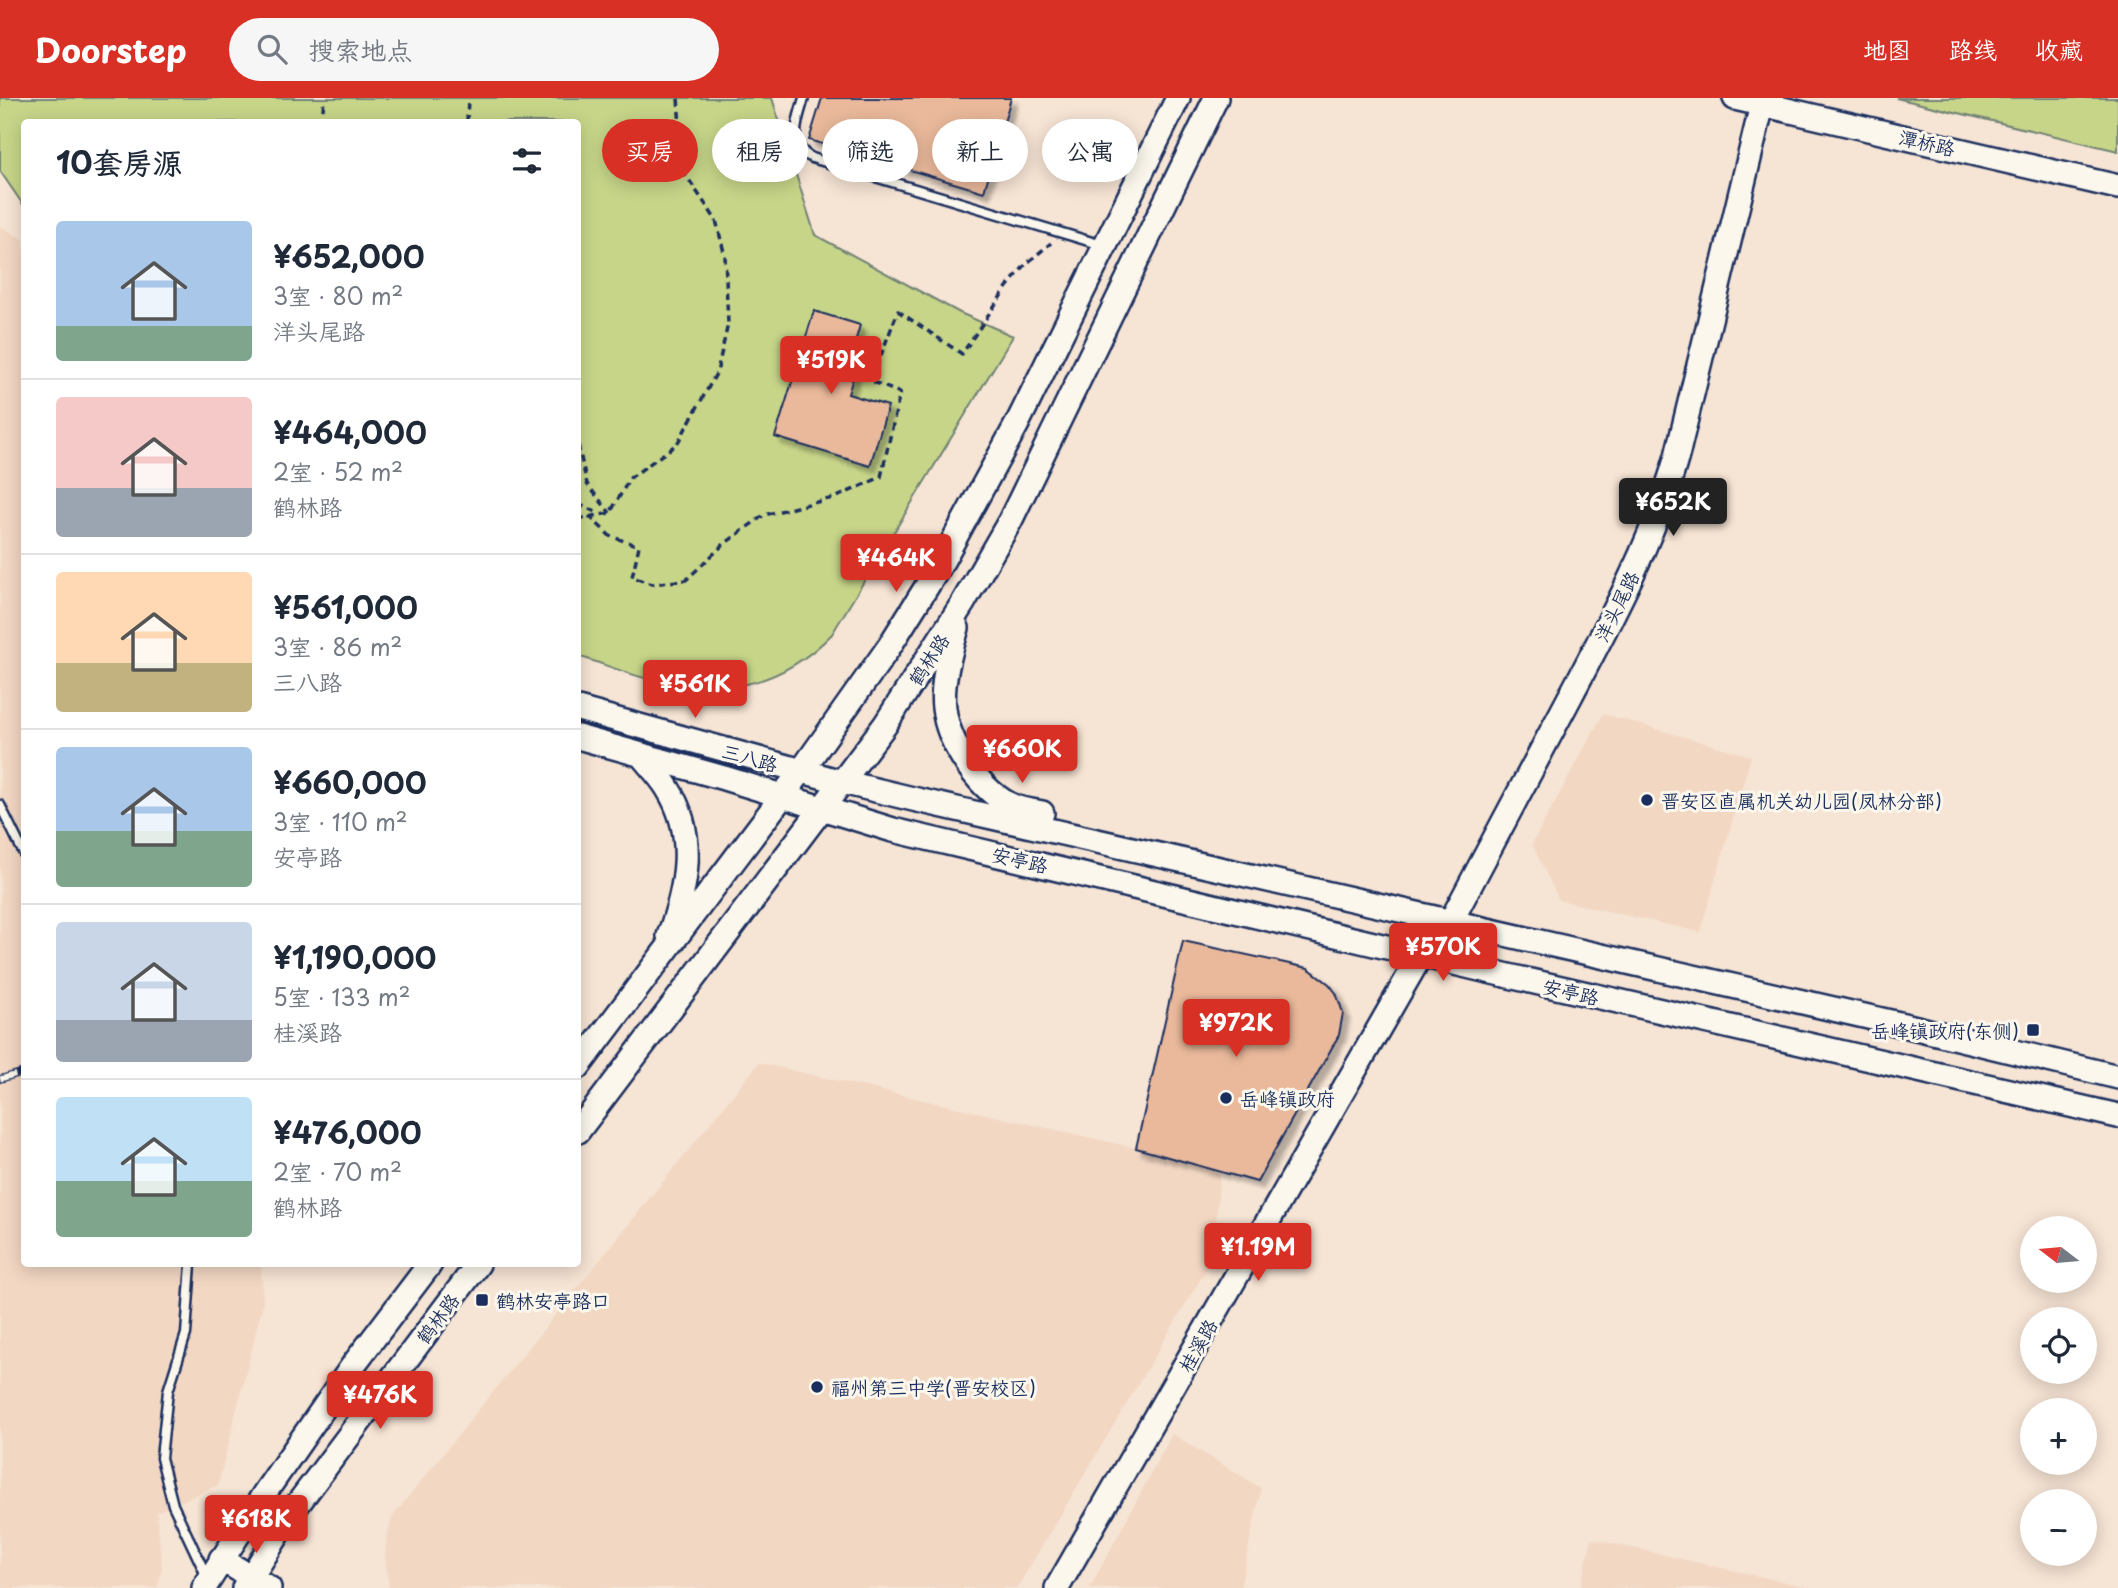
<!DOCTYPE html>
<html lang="zh">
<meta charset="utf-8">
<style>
body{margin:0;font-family:"Playpen Sans","LXGW WenKai TC",sans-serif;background:#f6f6f7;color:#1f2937;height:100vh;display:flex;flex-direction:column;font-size:26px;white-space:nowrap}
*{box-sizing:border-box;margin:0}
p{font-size:23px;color:#747a83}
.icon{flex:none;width:38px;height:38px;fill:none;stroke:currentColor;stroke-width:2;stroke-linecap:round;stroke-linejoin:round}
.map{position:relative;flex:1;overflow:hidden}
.details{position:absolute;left:21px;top:21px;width:560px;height:1148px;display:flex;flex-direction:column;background:#fff;border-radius:7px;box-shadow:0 4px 18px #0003}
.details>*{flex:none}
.hud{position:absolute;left:602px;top:21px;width:665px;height:63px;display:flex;gap:14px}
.needle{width:46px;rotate:286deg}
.controls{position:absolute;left:2020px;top:1118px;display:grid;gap:14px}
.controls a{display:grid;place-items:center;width:77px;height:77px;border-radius:50%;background:#fff;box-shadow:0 4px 18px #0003;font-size:35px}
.price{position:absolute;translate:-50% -60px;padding:0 16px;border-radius:7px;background:#d93025;color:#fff;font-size:23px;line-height:46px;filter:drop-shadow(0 2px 4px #0008)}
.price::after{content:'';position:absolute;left:50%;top:42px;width:21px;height:16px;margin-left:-10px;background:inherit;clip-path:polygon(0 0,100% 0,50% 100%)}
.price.selected{background:#222;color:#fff}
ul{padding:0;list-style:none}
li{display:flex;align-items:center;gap:21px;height:175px;padding:0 35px}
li+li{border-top:2px solid #e0e1e3}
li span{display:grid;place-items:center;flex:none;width:196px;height:140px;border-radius:7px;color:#555}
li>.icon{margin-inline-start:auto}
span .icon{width:84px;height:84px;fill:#fffc;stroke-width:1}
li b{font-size:30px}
h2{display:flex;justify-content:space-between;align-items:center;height:84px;padding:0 35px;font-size:30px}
.pill{padding:0 24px;border-radius:32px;background:#fff;box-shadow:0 4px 18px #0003;font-size:24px;line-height:63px}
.pill.selected{background:#d93025;color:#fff}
header{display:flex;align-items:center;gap:42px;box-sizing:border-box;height:98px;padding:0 35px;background:#d93025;color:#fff}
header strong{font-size:33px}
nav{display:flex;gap:38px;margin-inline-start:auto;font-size:24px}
.search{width:490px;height:63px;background:#f6f6f7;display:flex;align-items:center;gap:18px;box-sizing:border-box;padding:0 24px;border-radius:38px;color:#747a83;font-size:26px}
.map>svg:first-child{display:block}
</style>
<header>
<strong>Doorstep</strong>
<div class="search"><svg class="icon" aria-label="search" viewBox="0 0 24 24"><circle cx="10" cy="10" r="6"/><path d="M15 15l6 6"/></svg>搜索地点</div>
<nav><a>地图</a><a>路线</a><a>收藏</a></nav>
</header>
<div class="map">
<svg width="2118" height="1490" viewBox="0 0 2118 1490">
<defs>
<filter id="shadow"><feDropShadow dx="6" dy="6" stdDeviation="2" flood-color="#0004"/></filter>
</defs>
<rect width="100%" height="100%" fill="#f6e4d4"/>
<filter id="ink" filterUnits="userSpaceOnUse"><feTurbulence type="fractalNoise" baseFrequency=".0143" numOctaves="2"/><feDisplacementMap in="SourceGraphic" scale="14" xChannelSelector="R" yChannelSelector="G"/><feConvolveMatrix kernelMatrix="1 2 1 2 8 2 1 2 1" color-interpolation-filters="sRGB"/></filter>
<g filter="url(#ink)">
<path fill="#f2d7c3" d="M0,128l24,14v1024h237l2,39 -45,182 -61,27 5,56 -5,20h-157z
M1603,616l148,42 -51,176 -141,-32 -27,-56z
M759,965l377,85 84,23 -7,87 -196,330h-628l-4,-33 2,-20 6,-19z
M1172,1336l89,54 -21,100h-150z
M1592,1441l219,49h-231z"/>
<path fill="#c7d589" stroke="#718274" stroke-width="2" d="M0,0h772l43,137 145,78 53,23 -181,298c-50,51 -103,62 -172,48 -28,-6 -56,-18 -82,-26v-534h-554v84l-24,-35z
M1896,0h222v53z"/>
<path fill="#eab99b" stroke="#1b2f5e" stroke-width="2" filter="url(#shadow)" d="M822,0h189l-27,94 -175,-52z
M814,213l46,14 -10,35 8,2 -10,32 40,12 -18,60 -95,-29z
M1183,843l125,27 21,16 7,9 4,11 3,9 -4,22 -82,147 -121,-34z"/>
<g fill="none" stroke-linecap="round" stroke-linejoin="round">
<g stroke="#1b2f5e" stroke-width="13">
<path id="lane" d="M804,0c-6,22 -18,47 8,60l290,87
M0,707l24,49
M191,1166l-5,70 -18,57 -7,67 12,47 34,72"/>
</g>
<g stroke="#1b2f5e" stroke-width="28">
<path id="secondary" d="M1735,0l383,89
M957,530c-7,25 -16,54 -13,80 4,36 37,85 71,99 8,3 18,4 27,6
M578,611l264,73 71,17 995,227 210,51
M578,639l146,41 169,52 616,146 609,140
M641,657c9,11 20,22 27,34 29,46 19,98 1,147
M1451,823c40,-75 80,-151 120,-226 41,-78 82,-154 106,-239l85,-351
M578,969l224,-297 87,-123 50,-80 78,-143 161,-326
M578,1033l307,-406 78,-122 47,-82 206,-423
M221,1461l48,29
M204,1490l62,-97 88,-127 76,-100
M244,1490l50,-79 184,-245
M1057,1490l364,-633"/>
</g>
<path stroke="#1b2f5e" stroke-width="3.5" stroke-dasharray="7 5" stroke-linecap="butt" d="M322,24l2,-24
M467,24l1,-24
M578,347l9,39 23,29
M578,406l20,9
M589,418l21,20 29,10 -7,31 20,7 34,-4 37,-35 41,-30 73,-18 44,-20 19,-84 -29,-12 27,-70 64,43 45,-67 19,-23 25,-21
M578,421l32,-6 20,-35 47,-34 40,-72 11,-48 -3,-68 -9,-36 -33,-49 -5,-73"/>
<use href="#lane" stroke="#fbf7ec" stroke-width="8"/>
<use href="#secondary" stroke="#fbf7ec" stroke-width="23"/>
<g stroke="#1b2f5e" stroke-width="8">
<path id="rail" d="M0,981l24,-7"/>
</g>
<use href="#rail" stroke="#fbf7ec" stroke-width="5" stroke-dasharray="16" stroke-linecap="butt"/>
</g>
</g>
<g fill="#1b2f5e" stroke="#fbf7ec" stroke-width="2.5">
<circle cx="1647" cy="702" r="7"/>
<rect x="2026" y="925" width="14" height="14" rx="3.5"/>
<circle cx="1226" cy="1000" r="7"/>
<rect x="475" y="1195" width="14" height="14" rx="3.5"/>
<circle cx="817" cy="1289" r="7"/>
</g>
<g text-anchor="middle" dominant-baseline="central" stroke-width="6" stroke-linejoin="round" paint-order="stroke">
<g font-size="19" fill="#1b2f5e" stroke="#fbf7ec">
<text transform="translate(1927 44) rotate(13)">潭桥路</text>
<text transform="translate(1616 508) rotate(-64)">洋头尾路</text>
<text transform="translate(928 561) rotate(-57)">鹤林路</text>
<text transform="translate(750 659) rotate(15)">三八路</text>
<text transform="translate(1020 761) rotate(13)">安亭路</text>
<text transform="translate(1571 893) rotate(13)">安亭路</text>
<text transform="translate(437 1220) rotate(-53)">鹤林路</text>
<text transform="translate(1197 1247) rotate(-60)">桂溪路</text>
</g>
<g font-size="19" fill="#1b2f5e" stroke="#fbf7ec" text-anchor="start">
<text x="1661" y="702">晋安区直属机关幼儿园(凤林分部)</text>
<text x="2019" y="932" text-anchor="end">岳峰镇政府(东侧)</text>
<text x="1240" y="1000">岳峰镇政府</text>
<text x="496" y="1202">鹤林安亭路口</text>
<text x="831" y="1289">福州第三中学(晋安校区)</text>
</g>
</g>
</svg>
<div class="controls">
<a><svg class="needle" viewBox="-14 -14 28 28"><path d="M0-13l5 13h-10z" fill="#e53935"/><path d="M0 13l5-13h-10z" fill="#747a83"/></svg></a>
<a><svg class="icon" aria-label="locate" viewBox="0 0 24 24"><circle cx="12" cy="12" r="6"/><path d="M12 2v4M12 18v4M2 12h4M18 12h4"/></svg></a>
<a>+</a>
<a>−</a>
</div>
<b class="price" style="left:831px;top:298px">¥519K</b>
<b class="price selected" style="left:1673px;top:440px">¥652K</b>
<b class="price" style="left:896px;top:496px">¥464K</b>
<b class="price" style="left:695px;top:622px">¥561K</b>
<b class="price" style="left:1022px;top:687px">¥660K</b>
<b class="price" style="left:1443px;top:885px">¥570K</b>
<b class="price" style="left:1236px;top:961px">¥972K</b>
<b class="price" style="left:1258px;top:1185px">¥1.19M</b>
<b class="price" style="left:380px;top:1333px">¥476K</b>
<b class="price" style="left:256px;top:1457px">¥618K</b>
<div class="hud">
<a class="pill selected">买房</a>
<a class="pill">租房</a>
<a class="pill">筛选</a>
<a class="pill">新上</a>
<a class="pill">公寓</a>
</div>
<section class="details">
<h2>10套房源<svg class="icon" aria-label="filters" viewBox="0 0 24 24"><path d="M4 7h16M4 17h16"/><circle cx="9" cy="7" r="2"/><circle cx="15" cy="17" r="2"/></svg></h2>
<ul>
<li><span style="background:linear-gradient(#a9c7e8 75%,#7fa58c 0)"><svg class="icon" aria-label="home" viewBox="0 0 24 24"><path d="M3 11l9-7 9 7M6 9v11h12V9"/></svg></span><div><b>¥652,000</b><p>3室 · 80 m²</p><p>洋头尾路</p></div></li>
<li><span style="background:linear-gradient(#f6c9c9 65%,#9aa5b1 0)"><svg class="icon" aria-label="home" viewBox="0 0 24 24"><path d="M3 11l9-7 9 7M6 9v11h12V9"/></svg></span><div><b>¥464,000</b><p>2室 · 52 m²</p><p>鹤林路</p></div></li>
<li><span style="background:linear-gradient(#ffd9b3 65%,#c2b280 0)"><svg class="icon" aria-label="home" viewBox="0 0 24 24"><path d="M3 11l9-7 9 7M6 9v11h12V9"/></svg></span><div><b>¥561,000</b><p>3室 · 86 m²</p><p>三八路</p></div></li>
<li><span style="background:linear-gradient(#a9c7e8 60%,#7fa58c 0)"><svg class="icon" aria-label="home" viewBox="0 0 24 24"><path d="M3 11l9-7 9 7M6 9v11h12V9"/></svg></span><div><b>¥660,000</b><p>3室 · 110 m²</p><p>安亭路</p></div></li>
<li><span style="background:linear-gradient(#c9d6e8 70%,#9aa5b1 0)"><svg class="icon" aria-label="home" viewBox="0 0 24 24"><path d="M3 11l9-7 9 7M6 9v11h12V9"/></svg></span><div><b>¥1,190,000</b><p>5室 · 133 m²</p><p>桂溪路</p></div></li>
<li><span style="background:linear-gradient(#bfe0f5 60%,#7fa58c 0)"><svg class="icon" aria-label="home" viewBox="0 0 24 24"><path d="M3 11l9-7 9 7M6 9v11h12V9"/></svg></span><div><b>¥476,000</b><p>2室 · 70 m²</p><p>鹤林路</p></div></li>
</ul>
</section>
</div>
